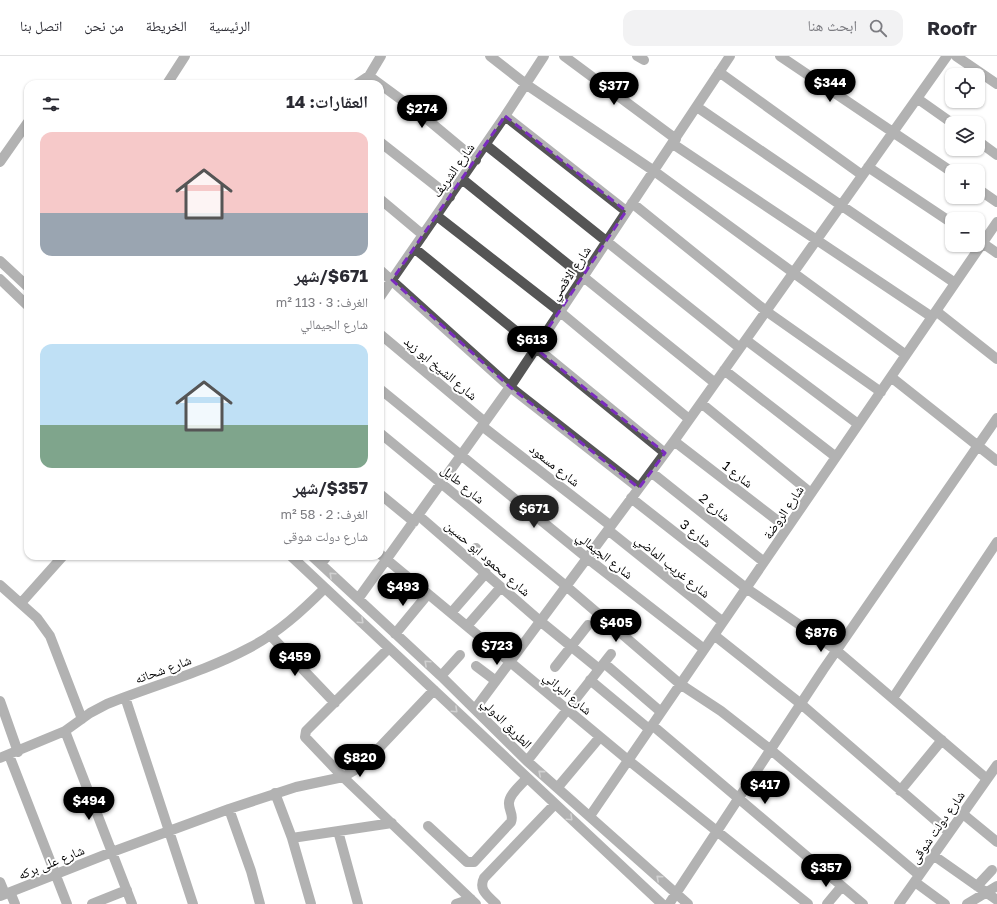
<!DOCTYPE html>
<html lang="ar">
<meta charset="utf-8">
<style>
body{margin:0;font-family:"Golos Text","Noto Naskh Arabic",sans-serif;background:#f2f2f3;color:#2b2b33;direction:rtl;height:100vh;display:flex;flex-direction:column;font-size:15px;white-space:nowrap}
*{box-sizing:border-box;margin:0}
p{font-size:13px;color:#7c7c81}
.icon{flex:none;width:22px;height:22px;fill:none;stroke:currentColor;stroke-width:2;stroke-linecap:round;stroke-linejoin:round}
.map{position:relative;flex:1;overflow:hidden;direction:ltr}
.drawer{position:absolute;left:24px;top:24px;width:360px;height:480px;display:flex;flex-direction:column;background:#fff;border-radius:12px;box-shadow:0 1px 3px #0004;direction:rtl}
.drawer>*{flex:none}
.buttons{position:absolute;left:945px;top:12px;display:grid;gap:8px}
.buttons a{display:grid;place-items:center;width:40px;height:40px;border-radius:8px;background:#fff;box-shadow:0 1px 3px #0004;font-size:20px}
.price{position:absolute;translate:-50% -34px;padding:0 9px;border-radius:14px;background:#000;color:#fff;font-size:13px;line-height:26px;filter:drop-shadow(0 1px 2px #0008)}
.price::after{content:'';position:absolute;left:50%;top:24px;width:12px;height:9px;margin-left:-6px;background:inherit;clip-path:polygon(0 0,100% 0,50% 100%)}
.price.on{background:#222;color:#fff}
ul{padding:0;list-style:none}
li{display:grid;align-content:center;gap:8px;height:212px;padding:0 16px}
li span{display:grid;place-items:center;height:124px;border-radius:12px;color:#555}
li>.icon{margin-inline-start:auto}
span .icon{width:72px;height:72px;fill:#fffc;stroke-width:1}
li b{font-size:17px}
h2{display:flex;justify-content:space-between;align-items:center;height:48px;padding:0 16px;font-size:17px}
header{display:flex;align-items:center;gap:24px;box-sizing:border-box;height:56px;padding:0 20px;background:#fff;border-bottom:1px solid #e1e1e2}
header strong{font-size:19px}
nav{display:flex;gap:22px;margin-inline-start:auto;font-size:14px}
.search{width:280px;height:36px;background:#f2f2f3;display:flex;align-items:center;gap:10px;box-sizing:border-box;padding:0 14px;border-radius:12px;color:#7c7c81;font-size:15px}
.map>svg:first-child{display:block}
</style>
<header>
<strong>Roofr</strong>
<div class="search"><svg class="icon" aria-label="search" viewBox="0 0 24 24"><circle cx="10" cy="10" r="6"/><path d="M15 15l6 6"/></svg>ابحث هنا</div>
<nav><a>الرئيسية</a><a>الخريطة</a><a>من نحن</a><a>اتصل بنا</a></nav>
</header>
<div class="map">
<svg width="997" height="848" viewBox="0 0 997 848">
<rect width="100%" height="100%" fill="#fff"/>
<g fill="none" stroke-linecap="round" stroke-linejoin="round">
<path stroke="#555" stroke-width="10" d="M490,0l37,29 127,86 252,184
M564,0l112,83
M637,0l7,4
M780,0l172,116
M956,0l41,28
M719,16l143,103
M369,20l53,39 54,45
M167,28l18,-28
M357,28l12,-8 12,-20
M918,43l34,24
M697,51l258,176
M505,60l121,95
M978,85l19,14
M380,86l70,55
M673,88l259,173
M486,89l254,203
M0,106l28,-40
M868,111l84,56
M462,123l253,204
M978,133l19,13
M380,143l43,36
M632,147l134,108 115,81
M437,160l122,95 130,108
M978,184l19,13
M414,192l251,205
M0,205l28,26
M380,214l130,117 129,101
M0,223l28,27
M380,241l125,-181 39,-60
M936,255l61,48
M380,278l105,88
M746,284l112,84
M724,314l112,87
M891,321l106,84
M380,333l207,169 117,91
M701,347l110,90
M482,370l129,100
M380,377l186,153 114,98 41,27 50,39 148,125
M674,385l113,87
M651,416l113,90
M380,438l34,28
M631,442l115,90 90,62 151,129
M418,459l122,106 59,48
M608,474l115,92
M380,498l248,206 180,144
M291,500l371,348
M312,500l129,120 86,85 161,143
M467,501l9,-9
M321,508l6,-8
M0,529l37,33 13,18 32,83
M358,543l152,-212 220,-331
M21,547l42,-47
M451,557l35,-40
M467,570l34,-39
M395,578l33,-40
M270,579l65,68
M714,579l87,69 148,128
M389,592l-83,83 -1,6 38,40 133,127
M604,607l57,49
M476,610l20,15
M555,611l33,-42
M441,620l19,-21
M590,624l59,49
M125,641l68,207
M893,642l104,-156
M0,645l18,51
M475,653l199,-268 273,-385
M652,669l211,179
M65,675l67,173
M9,699l58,149
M0,702l65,-27 25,-18 17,-9c47,-19 97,-32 142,-56 29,-15 53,-37 76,-60
M527,705l84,-107
M558,731l42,-50
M900,735l42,-51
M275,737l17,45 19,66
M229,753l22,62 9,33
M963,758l34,28
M590,760l407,-594
M428,770l39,36h7l37,-40c3,-7 -2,-11 -2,-18 -1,-9 13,-20 18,-26
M338,775l20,73
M292,782l100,-15
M933,799l64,45
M0,826l5,12
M915,826l30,22
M977,830l15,-16
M10,836l5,12
M0,840l112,-44 117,-43 67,-22 47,-10 19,-11 72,-76
M92,848l35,-14
M456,848l15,-5
M496,848c-8,-8 -18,-14 -12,-26l71,-74
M669,848l154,-234 174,-252
M827,848l15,-18
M899,848l98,-139
M967,848l30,-18"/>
</g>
<defs><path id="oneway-chevron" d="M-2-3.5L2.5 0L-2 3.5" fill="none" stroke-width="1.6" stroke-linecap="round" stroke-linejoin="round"/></defs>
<g stroke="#999">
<use href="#oneway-chevron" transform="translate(332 519) rotate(-137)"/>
<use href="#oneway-chevron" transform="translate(361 565) rotate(43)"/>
<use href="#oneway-chevron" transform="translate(427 607) rotate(-137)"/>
<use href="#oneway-chevron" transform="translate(455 654) rotate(43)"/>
<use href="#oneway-chevron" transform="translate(541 717) rotate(-139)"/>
<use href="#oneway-chevron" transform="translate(570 762) rotate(43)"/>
<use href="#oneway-chevron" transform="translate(659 822) rotate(-138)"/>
</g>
<path d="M0 0H997V848H0ZM505,60l121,95 -91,137 130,105 -26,35 -129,-101 -118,-107z" fill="#fff" fill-opacity=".55" fill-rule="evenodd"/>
<path fill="none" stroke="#7b2cbf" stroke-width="3" stroke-dasharray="8 5" stroke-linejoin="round" d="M505,60l121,95 -91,137 130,105 -26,35 -129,-101 -118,-107z"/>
<g text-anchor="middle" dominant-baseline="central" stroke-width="4" stroke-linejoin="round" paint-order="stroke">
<g font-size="13" fill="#000" stroke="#fff">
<text transform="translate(453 114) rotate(-55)">شارع الشريف</text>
<text transform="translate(570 217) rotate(-56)">شارع الاقصي</text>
<text transform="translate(441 312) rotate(40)">شارع الشيخ ابو زيد</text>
<text transform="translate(555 409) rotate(38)">شارع مسعود</text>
<text transform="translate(738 418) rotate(38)">شارع 1</text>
<text transform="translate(463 428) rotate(40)">شارع طايل</text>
<text transform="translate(715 451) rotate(39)">شارع 2</text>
<text transform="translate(783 456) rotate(-56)">شارع الروضة</text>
<text transform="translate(696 477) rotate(38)">شارع 3</text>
<text transform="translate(605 499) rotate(38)">شارع الجيمالي</text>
<text transform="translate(488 502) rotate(41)">شارع محمود ابو حسين</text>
<text transform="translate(673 510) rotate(39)">شارع غريب الماضي</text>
<text transform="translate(163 613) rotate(-20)">شارع شحاته</text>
<text transform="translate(568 637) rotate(40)">شارع البراني</text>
<text transform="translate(507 667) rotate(45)">الطريق الدولي</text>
<text transform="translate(937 771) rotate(-55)">شارع دولت شوقى</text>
<text transform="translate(51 806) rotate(-22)">شارع على بركه</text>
</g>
</g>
</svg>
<div class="buttons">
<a><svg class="icon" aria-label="locate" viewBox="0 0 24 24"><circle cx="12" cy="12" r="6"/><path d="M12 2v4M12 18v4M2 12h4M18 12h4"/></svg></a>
<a><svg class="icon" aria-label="layers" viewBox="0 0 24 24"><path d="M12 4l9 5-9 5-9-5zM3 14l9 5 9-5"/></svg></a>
<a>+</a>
<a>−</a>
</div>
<b class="price" style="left:830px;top:47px">$344</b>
<b class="price" style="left:614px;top:50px">$377</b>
<b class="price" style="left:422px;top:73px">$274</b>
<b class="price" style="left:532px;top:304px">$613</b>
<b class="price on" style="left:534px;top:473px">$671</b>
<b class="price" style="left:403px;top:551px">$493</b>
<b class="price" style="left:616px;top:587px">$405</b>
<b class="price" style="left:821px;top:597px">$876</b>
<b class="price" style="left:497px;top:610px">$723</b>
<b class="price" style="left:295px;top:621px">$459</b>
<b class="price" style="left:360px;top:722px">$820</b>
<b class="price" style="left:765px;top:749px">$417</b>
<b class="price" style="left:89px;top:765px">$494</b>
<b class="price" style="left:826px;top:832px">$357</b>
<section class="drawer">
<h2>العقارات: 14<svg class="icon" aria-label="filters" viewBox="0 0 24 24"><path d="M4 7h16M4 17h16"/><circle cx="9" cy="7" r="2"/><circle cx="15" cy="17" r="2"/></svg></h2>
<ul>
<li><span style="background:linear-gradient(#f6c9c9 65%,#9aa5b1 0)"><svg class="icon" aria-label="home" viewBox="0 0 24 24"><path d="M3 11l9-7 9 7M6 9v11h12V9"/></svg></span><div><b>$671/شهر</b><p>الغرف: 3 · 113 m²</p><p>شارع الجيمالي</p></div></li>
<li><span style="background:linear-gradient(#bfe0f5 65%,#7fa58c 0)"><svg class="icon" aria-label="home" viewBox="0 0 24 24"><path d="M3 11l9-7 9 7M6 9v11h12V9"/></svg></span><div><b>$357/شهر</b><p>الغرف: 2 · 58 m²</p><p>شارع دولت شوقى</p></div></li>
</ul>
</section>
</div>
